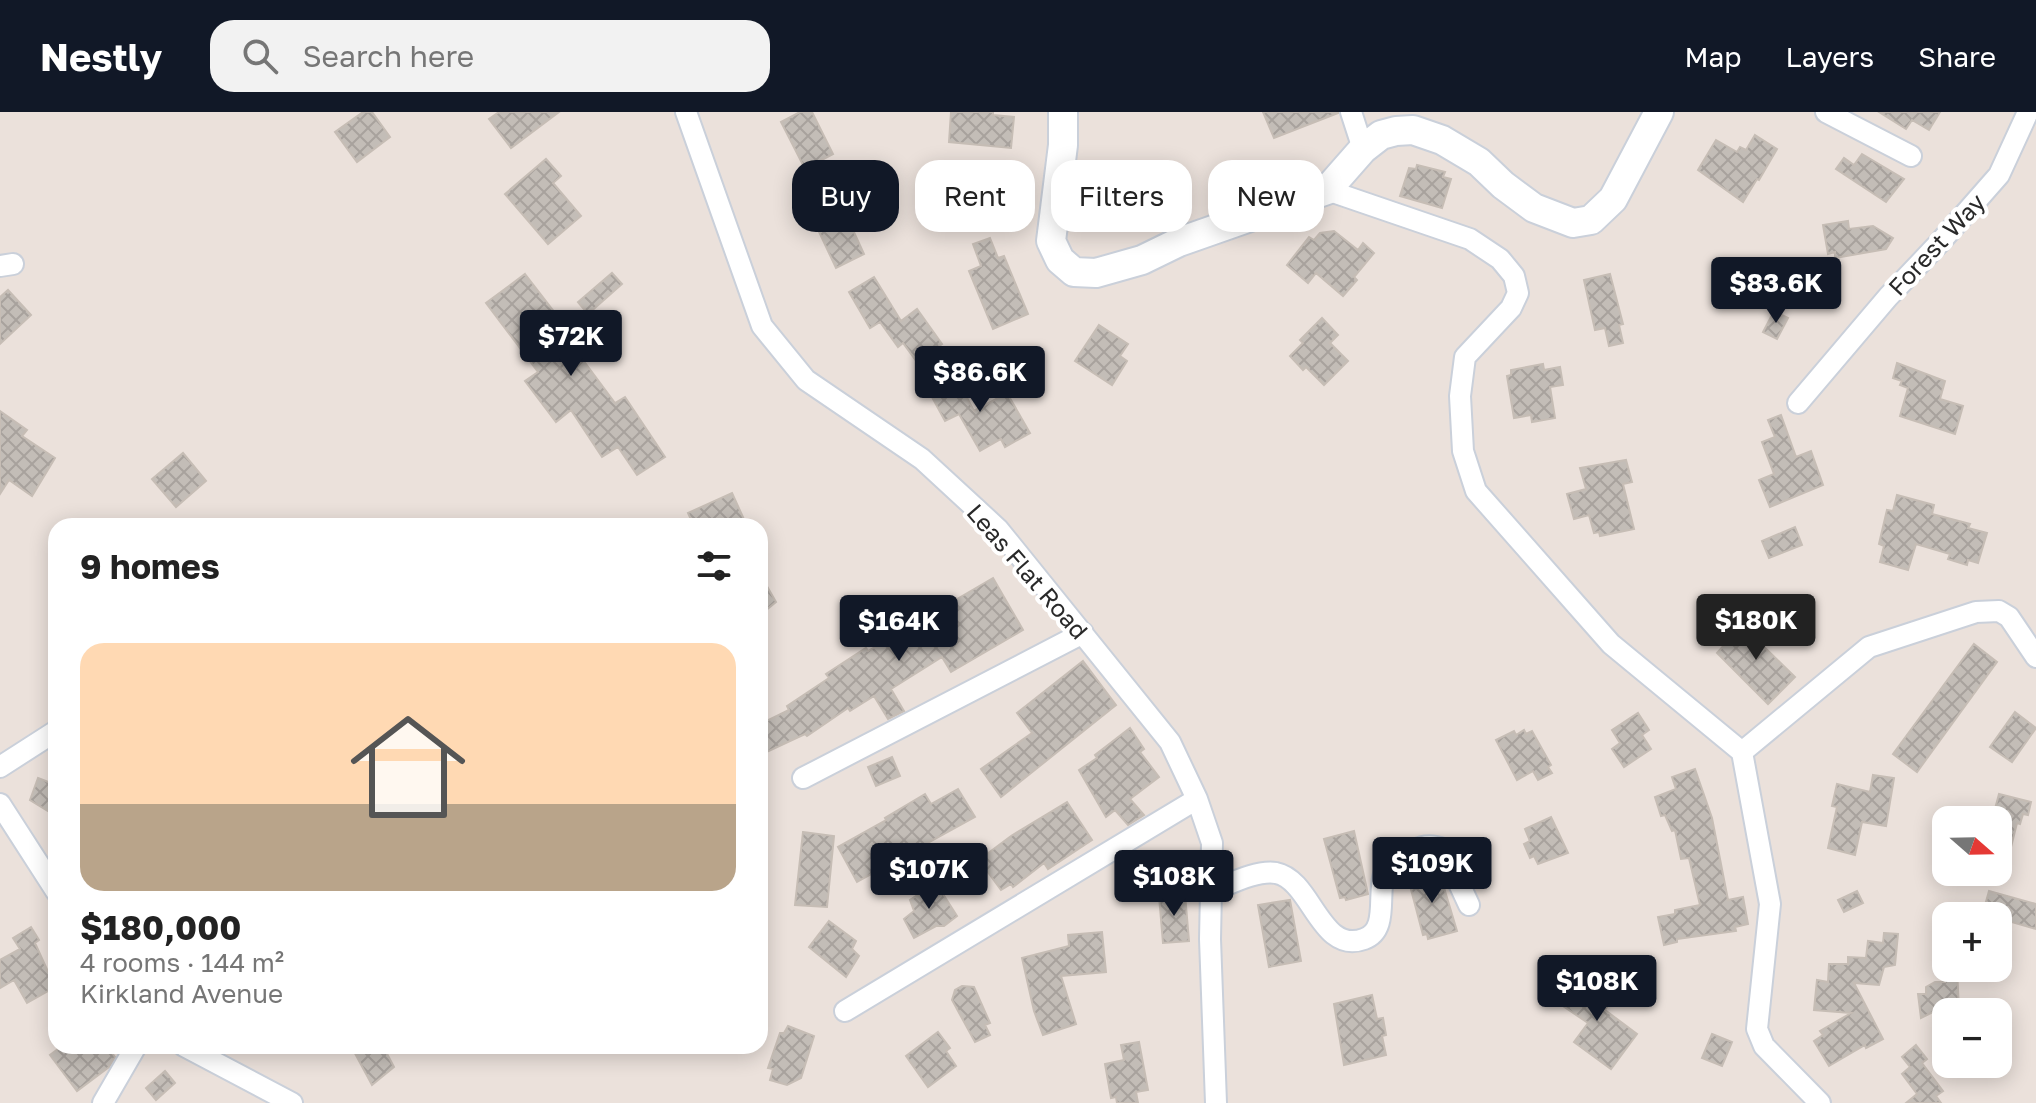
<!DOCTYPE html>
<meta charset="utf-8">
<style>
body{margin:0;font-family:"Golos Text",sans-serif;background:#f2f2f2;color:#222;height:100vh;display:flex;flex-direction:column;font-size:30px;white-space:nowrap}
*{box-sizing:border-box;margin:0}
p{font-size:26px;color:#767676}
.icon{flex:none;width:44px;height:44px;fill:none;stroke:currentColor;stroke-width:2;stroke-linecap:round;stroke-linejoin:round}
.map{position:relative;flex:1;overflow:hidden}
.details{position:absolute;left:48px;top:406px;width:720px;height:536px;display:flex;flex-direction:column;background:#fff;border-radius:24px;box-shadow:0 4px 20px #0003}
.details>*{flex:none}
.guide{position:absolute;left:792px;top:48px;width:760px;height:72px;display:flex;gap:16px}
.needle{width:52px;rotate:110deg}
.buttons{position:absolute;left:1932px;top:694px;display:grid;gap:16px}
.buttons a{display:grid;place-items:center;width:80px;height:80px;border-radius:16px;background:#fff;box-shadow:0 4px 20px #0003;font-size:40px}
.price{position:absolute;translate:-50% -68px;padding:0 18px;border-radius:8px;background:#111827;color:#fff;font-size:26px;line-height:52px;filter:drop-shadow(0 2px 4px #0008)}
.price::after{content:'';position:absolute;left:50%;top:48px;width:24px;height:18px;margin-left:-12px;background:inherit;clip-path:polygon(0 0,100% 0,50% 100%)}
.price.active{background:#222;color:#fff}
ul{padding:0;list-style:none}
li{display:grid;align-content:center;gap:16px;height:424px;padding:0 32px}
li+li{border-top:2px solid #e0e0e0}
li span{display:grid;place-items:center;height:248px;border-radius:24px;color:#555}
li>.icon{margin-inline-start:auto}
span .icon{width:144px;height:144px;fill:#fffc;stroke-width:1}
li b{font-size:34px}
h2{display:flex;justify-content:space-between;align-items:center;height:96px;padding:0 32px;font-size:34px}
.chip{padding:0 28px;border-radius:24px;background:#fff;box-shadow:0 4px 20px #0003;font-size:28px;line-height:72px}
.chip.active{background:#111827;color:#fff}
header{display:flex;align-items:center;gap:48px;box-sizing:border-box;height:112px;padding:0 40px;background:#111827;color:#fff}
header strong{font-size:38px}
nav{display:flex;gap:44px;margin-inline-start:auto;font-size:28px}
.search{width:560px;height:72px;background:#f2f2f2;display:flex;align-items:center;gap:20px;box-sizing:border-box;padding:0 28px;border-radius:24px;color:#767676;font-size:30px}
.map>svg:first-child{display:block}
</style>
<header>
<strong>Nestly</strong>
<div class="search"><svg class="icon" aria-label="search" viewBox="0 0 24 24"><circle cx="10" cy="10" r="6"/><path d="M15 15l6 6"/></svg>Search here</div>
<nav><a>Map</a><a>Layers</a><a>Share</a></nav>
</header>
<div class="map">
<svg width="2036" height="991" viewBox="0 0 2036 991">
<defs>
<pattern id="building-cross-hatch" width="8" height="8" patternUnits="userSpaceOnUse" patternTransform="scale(2)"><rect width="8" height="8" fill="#c3bdb7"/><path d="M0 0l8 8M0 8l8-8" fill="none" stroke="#a8a29d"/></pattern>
</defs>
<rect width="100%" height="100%" fill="#ebe1db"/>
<path fill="url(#building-cross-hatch)" stroke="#c6bdb5" stroke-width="2" d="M363,0h9l18,25 -33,25 -22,-30z
M499,0h60l-48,36 -22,-29z
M800,0h12l21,42 -28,15 -24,-47z
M951,0h42v3l21,2 -3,31 -62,-6z
M1263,0h75v1l-64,25z
M1879,0h61l-11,18 -17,-10 -6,9z
M1755,23l22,14 -18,31 -2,-1 -14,23 -45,-32 18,-30 21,12 3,-5 6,3z
M1862,42l42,25 -18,23 -50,-33 8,-11 10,7z
M546,47l15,17 -8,7 28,33 -33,28 -43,-50z
M1417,53l28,7 -2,5 8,2 -9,29 -42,-12 9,-28 7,1z
M842,94l22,48 -28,14 -23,-49z
M1848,109l1,8 24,-3 20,12 -7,11 -51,9v-6l-7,2 -5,-29z
M1334,119l24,19 5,-7 11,10 -20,24 3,3 -14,16 -27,-23 -8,10 -21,-18 22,-28 5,3 6,-7z
M990,126l8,20 6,-2 24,58 -35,15 -24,-58 12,-5 -8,-22z
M612,161l10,11 -34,30 -10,-12z
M525,162l37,48 -5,3 58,78 10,-6 40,60 -28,18 -19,-28 -16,10 -31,-47 -15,12 -31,-41 13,-9 -52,-69z
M1610,162l13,50 -4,1 4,18 -14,3 -4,-18 -10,2 -11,-50z
M874,165l27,44 16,-12 25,35 -25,18 -14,-19 -5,4 -18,-25 -10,6 -21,-36z
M8,178l23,25 -31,29v-47z
M1774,199l14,7 -11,21 -14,-7z
M1322,206l16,17 -8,8 18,18 -24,24 -18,-18 -3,3 -13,-14 13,-13 -3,-3z
M1099,213l29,19 -8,12 7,5 -15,24 -37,-24z
M1897,251l48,18 -5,18 23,7 -8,28 -55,-18 8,-28 -8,-3 2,-4 -9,-3z
M1543,252l1,6 16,-3 3,18 -13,2 5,31 -23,4 -1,-7 -17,3 -7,-42 4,-1v-5z
M954,261l20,38 33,-18 23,40 -25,14 -4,-8 -21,12 -21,-37 -14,7 -18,-33z
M0,299l27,19 -5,6 33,22 -23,38 -23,-16 -9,14z
M1781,303l15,42 15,-6 12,34 -53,22 -11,-27 15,-6 -12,-32 13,-5 -7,-17z
M183,341l23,28 -30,26 -24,-28z
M1626,348l6,22 -9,2 11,45 -34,7 -1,-4 -5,1 -5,-18 -15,4 -7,-25 19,-5 -6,-21z
M732,381l15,33h-53l-6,-13z
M1897,383l37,10 -2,9 38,10 -2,4 19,5 -9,30 -10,-3 -1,5 -19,-6 2,-5 -34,-10 -8,26 -28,-8 4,-16 -5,-2 3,-13 5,-21 6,1z
M1795,415l7,18 -33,13 -7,-17z
M760,462l16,28 -16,13z
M993,466l30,52 -72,42 -9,-15 -51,32 13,22 -16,8 -14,-23 -24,15 -2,-3 -41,28 -2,-2 -45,21v-31l29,-14 -2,-4 42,-28 -3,-4 40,-26 2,3z
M1754,509l12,12 -8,8 37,36 -27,27 -51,-51 27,-30 4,4z
M1974,532l23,18 -80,110 -24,-18z
M1083,549l33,44 -115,92 -20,-28 51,-36 -15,-20z
M2015,600l21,16 -24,34 -22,-15z
M1638,601l11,17 -7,5 9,14 -27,18 -12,-18 8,-6 -8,-13z
M1130,616l14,21 -4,3 19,25 -29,22 14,16 -16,10 -13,-15 -9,7 -27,-47 18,-12 -2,-3z
M1524,618l2,4 6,-3 19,34 -3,2 4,6 -14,7 -5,-9 -16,9 -21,-40 18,-9 2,4z
M892,645l8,19 -24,10 -8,-19z
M1695,657l17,49 16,82 15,-3 5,27 -13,3 1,4 -59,8v3l-13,3 -6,-28 17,-3v-4l25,-5 -11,-47 -8,1 -6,-29 -3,1 -7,-16 -4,1 -6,-19 21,-8 -4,-12z
M1873,663l21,3 -8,48 -24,-4 -7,33 -27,-7 9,-41 -5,-1 5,-22 33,8z
M38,666l18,7v31l-26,-16z
M958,677l17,28 -118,65 -19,-35 48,-27 -1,-2 40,-24 6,10z
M1999,682l32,8 -3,13 -5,-1 -3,10 -3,-1 -7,28 -12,-3v-28h-6z
M1067,690l25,38 -44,29 -4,-6 -31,24 -2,-3 -10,6 -22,-30 32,-24z
M1551,705l17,36 -30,11 -4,-8 -4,2 -6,-14 6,-3 -5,-12z
M1354,719l14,63 -22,6 -1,-3 -5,1 -16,-59z
M803,720l31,4 -7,71 -32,-2z
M1439,759l18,60 -29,8 -1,-5 -4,1 -15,-57z
M936,771l21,33 -13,10h-8l-22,12 -10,-19 10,-8 -4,-11z
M1857,779l6,12 -19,9 -6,-12z
M1989,779l47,13v25l-38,-11v-2h-16z
M1185,782l4,47 -26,2 -4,-47z
M1290,788l11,61 -32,6 -11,-62z
M829,809l27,20 -4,8 7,7 -13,21 -37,-30z
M31,815l8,13 -4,3 20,44 -28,16 -13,-23 -14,8v-28l20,-11 -7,-11z
M1102,820l4,40 -45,4 15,48 -33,11 -9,-24 -12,-53 47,-12 -1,-11z
M1884,821l14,1 -3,31 -11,2 -5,18 -25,-2 29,56 -17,9 -1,-3 -36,21 -15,-25 9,-6 -3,-4 31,-18 -37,-3 3,-30 11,2 1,-18h19v-7l18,1 2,-17 15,2z
M1944,856h13l2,42h-12v-5l-26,13 -3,-24h8v-7l9,-5h10z
M1578,865l34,22 -7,11 32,24 -26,35 -37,-27 14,-19 -31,-21 11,-18 4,3z
M962,874l12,1 16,36 -5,2 5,10 -15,7 -23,-42 3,-10z
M1372,883l5,24 6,-1 3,17 -4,1 4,19 -42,10 -10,-61z
M788,914l26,10 -13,42 -14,7 -17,-5 3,-11 -5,-1 12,-35h4z
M938,920l12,16 -4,3 10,15 -28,21 -22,-31z
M1712,922l20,8 -10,24 -20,-8z
M1139,930l9,48 -12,2 2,11h-21l-1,-6 -5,1 -6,-34 19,-4 -3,-15z
M1916,933l11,14 -5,4 21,28 -7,5 5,7h-35l11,-9 -15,-20 8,-7 -8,-10z
M62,934h45l8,11 -6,10 -32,24 -27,-36z
M351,934h32l11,21 -22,18z
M165,959l10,12 -19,17 -10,-12z"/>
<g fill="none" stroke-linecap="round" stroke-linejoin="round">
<g stroke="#cad0da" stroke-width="24">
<path id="minor" d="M686,0l76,214 44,54 116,79 76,70 172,213 27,57 15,44 -2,96 6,164
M1351,0l12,37
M1826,0l85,44
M1327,78l143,49 30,20 14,17 4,17 -7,15 -46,49 -5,39 3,55 13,40 135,153 131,108 28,152 -13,125 7,17 56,57
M0,154l13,-2
M1798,291l90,-106 54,-57 57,-65 29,-63
M1742,640l127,-105 107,-35 23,-1 10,6 27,40
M0,655l56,-36
M803,666l280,-145
M0,692l56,87
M1212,779c18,-7 44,-21 64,-18 36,7 44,82 88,66 26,-9 12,-47 21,-67 4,-9 16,-14 24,-19 12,-7 21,-9 34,-4l26,56
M845,899l352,-212
M184,934l108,57
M103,991l33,-57"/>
</g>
<g stroke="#cad0da" stroke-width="32">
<path id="secondary" d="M1063,0v33l-12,96 9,19 14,12 22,1 46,-13 37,-18 148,-52 36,-41 18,-14 15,-4 17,-1 29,10 37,22 24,23 31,23 39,15 18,-3 22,-21 46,-87"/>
</g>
<use href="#minor" stroke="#fff" stroke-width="20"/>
<use href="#secondary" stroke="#fff" stroke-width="28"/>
</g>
<g text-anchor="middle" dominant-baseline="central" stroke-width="8" stroke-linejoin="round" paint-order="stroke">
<g font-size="24" fill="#292929" stroke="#fff">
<text transform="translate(1936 132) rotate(-47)">Forest Way</text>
<text transform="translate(1028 459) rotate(49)">Leas Flat Road</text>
</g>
</g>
</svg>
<div class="buttons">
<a><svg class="needle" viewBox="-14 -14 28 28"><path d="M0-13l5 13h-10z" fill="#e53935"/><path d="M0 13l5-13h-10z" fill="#767676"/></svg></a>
<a>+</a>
<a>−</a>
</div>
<b class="price" style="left:1776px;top:213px">$83.6K</b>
<b class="price" style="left:571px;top:266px">$72K</b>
<b class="price" style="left:980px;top:302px">$86.6K</b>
<b class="price active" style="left:1756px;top:550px">$180K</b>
<b class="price" style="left:899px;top:551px">$164K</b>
<b class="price" style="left:1432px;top:793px">$109K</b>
<b class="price" style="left:929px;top:799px">$107K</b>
<b class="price" style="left:1174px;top:806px">$108K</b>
<b class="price" style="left:1597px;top:911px">$108K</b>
<div class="guide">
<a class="chip active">Buy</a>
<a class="chip">Rent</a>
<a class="chip">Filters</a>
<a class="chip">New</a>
</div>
<section class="details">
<h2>9 homes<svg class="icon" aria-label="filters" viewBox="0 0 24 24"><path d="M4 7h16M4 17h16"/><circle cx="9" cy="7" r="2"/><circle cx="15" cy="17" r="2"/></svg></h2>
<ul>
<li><span style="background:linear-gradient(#ffd9b3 65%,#b9a48a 0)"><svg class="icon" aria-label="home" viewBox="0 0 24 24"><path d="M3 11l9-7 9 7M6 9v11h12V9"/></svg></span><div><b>$180,000</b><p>4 rooms · 144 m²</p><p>Kirkland Avenue</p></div></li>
</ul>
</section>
</div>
